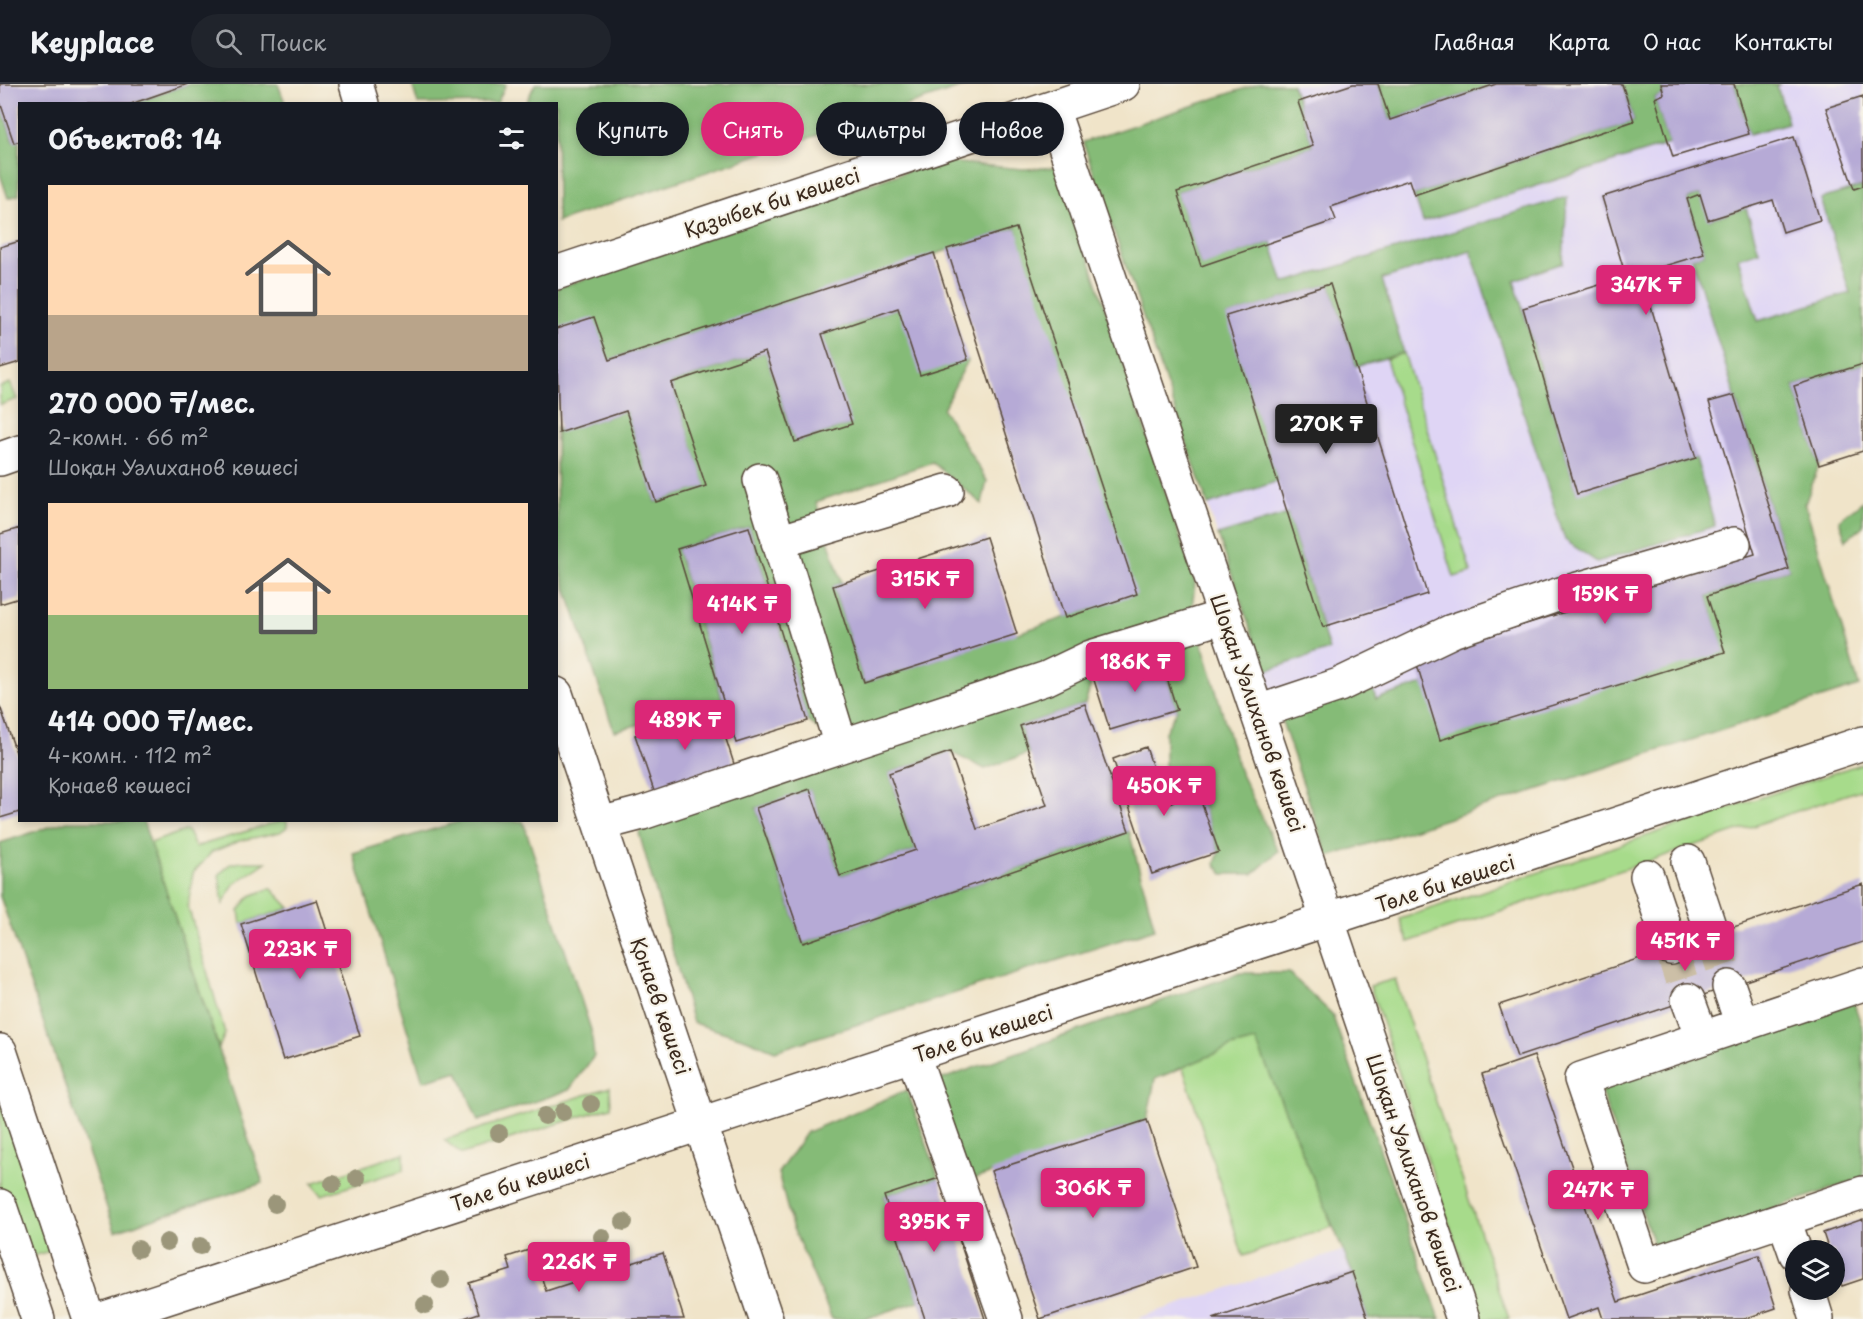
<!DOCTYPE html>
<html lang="ru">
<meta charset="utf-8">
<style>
body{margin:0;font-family:"Playpen Sans",sans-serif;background:#20242c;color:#f1f3f6;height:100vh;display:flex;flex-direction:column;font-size:22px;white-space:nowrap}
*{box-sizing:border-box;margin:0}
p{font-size:20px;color:#9ea1a6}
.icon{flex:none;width:33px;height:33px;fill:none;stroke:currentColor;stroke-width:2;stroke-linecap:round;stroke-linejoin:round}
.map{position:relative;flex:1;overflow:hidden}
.sheet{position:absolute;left:18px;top:18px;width:540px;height:720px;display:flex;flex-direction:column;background:#171b24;border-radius:0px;box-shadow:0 3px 9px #0003}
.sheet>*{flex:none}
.banner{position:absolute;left:576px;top:18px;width:570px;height:54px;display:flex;gap:12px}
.controls{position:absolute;left:1785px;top:1156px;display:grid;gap:12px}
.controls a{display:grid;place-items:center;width:60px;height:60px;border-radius:50%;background:#171b24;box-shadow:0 3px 9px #0003;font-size:30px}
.price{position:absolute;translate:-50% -51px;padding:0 14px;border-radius:6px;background:#db2777;color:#fff;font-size:20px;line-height:39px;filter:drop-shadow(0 2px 3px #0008)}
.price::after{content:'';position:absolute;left:50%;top:36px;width:18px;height:14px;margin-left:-9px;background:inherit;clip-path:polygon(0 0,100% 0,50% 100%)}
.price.on{background:#222;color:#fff}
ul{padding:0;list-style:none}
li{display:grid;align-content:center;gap:12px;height:318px;padding:0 30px}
li span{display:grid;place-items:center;height:186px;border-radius:0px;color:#555}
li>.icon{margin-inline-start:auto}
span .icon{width:108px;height:108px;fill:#fffc;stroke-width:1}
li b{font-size:26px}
h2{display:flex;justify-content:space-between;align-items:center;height:72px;padding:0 30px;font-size:26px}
.tag{padding:0 21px;border-radius:27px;background:#171b24;box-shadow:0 3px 9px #0003;font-size:21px;line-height:54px}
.tag.on{background:#db2777;color:#fff}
header{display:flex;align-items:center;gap:36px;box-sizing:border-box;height:84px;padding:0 30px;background:#171b24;border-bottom:2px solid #363941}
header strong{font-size:28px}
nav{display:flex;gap:33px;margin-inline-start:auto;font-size:21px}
.search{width:420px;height:54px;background:#20242c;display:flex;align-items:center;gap:15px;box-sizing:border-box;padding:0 21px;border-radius:33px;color:#9ea1a6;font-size:22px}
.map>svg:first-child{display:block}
</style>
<header>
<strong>Keyplace</strong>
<div class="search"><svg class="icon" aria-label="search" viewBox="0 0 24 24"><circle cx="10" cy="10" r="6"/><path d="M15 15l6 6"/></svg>Поиск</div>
<nav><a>Главная</a><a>Карта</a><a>О нас</a><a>Контакты</a></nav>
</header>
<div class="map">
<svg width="1863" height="1235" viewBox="0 0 1863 1235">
<rect width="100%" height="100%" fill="#f7f3e8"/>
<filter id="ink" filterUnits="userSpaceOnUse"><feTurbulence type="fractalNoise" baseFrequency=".0167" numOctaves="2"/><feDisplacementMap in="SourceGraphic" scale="12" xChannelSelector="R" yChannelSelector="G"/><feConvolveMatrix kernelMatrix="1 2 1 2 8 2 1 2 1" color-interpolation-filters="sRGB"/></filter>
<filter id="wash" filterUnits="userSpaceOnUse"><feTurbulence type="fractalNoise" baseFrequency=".008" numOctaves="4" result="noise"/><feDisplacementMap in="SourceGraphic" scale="24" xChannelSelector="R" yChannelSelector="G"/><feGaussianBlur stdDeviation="1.35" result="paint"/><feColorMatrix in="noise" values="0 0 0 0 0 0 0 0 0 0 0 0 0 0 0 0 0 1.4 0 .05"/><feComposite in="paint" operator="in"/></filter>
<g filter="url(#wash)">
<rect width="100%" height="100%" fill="#f0e4c9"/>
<path fill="#dfd5f5" d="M1258,0h605v280l-126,40 91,291 -500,162 -245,-715z
M1345,1166l23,69h-234z"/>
<path fill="#a7db8b" stroke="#718254" stroke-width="1.5" d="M1404,269l67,219 -17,5 -68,-218z
M10,299l7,16 -17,6v-18z
M1863,679v26l-455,153 -8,-23z
M280,737h7v6l-7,5 -41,9 -27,11 -19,21 -5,33 37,127 -6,15 -69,-205 37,-13 8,17z
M242,778h24l-32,22 -11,20 -4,-29 11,-11z
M271,804l19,20 -49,16 -2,-13 11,-15z
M1395,895l114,340h-28l-111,-333z
M1265,936l67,207 -89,29 -66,-207z
M0,967l65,195 -47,15 -18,-55z
M610,1003l1,20 -149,47 -18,-14z
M404,1069v17l-82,25 -10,-12z"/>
<path fill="#85bb77" stroke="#60724a" stroke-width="1.5" d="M189,0h89l7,19 -154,1z
M412,0h94l-9,19 -79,1z
M535,0h436l-414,138 -1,-118 -30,-1z
M1258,0h34l21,62 -136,46 24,73 70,-23 13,41 283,-86 -4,66 -49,17 63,213 119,-35 19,68 -118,36 -32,-22 -94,-289 -89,28 22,74 -48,13 -26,-82 -103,32 51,165 -70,24 -125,-363z
M1378,0h118l-106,36z
M1622,0h39l3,10 -9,4 14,46 -246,78 -9,-27 220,-74z
M1734,0h47l-4,2 11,37 -39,11z
M0,18l13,40 6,-1v54l-11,3 -8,-24z
M938,77l85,8 36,-2 136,416 -3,25 47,162 39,81 -25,23h-30l-8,-10 4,-12 -21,-59 -33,11v-72l12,-22 -17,-54 -67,21 -8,27 -65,22 9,27 -44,16 -35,-17 -61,21 27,77 -76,26 -30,-86 -54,18 47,135 326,-112 26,98 -380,122 -29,-12 -53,-16 -54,-190 25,-28 177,-59 -33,-25 -59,-194 -72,22 46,153 -109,29 -57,-170 -1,-135 3,6 67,-21 30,91 49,-16 -34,-103 94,-31 30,90 56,-18 -29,-90 76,-26 70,52 -25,49 44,72 -5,23 -50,-42 -116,40 26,81 -9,3 31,97 227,-74 -75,-381 -407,132 -52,-31v-41z
M1863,102v178l-69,22 25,79 -14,39 54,182 -531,171 -53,-156 93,-29 8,27 47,-15 301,-32 -17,-56 82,-27 -97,-311 12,-4 -17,-55 13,-5 9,26 37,-12 13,43 -21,7 20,63 92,-28 -29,-94z
M1863,417v25l-17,14 -7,-20z
M1288,430l41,136 -64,21 -47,-136z
M67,737h76l120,362 -148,48 -115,-335v-53z
M461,737h62l68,209 3,26 -25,34 -91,31 -20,-50 -35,10 -70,-228z
M1240,889h49l43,41 108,305h-72l-16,-47 -96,-231 -25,6 -76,32 -8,41 -181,62 -29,-101z
M1854,919l9,27v148l-208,71 -55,-160z
M907,1006l32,88 -55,18 35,105 -54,18h-33l-40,-93 -14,-53 29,-41z"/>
<g id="blocks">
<path fill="#b6aad6" d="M0,0h188l-57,20h-111v37l-6,2 -14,-41z
M1353,0h25l12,36 106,-36h126l12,37 -220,74 -5,-15 -78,27 5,13 -135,46 -24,-74 136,-46 -15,-44z
M1661,0h73l15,50 -76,23 -18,-59 9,-4z
M1863,12v90l-9,3 -28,-81z
M1794,53l26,83 -37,12 -10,-32 -65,20 -8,-26 -13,5 17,55 -63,19 55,185 -119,36 -54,-186 103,-31 -24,-80z
M1016,144l121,366 -72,24 -118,-369z
M20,157v121l-20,6v-121z
M934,169l34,107 -48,15 -22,-67 -76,26 30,90 -57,18 -30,-90 -94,31 35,103 -50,16 -30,-91 -67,22 -3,-104 38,-12 15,43z
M1330,200l97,310 -104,33 -97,-311z
M1863,280v87l-44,14 -25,-79z
M1734,311l55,174 -82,27 18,56 -285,88 -25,-82 340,-104 -46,-152z
M749,443l59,194 -72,22 -59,-194z
M20,444v70l-20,6v-70z
M986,453l31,97 -153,49 -31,-97z
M1160,572l17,54 -67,20 -17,-53z
M1085,620l44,127 -326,112 -47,-135 54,-19 30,87 76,-26 -27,-77 61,-21 27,77 70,-24 -27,-79z
M0,622l20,58v48l-20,6z
M716,624l19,59 -80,27 -20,-59z
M1146,663l19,57 33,-11 21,59 -67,22 -39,-115z
M1863,800v58l-346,115 -18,-52z
M317,816l43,136 -77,24 -42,-136z
M1534,972l84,246 141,-47 17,53 -32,11h-141l-4,-12 -33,12 -84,-245z
M1147,1036l49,147 -156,52 -49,-148z
M939,1094l46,141h-60l-41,-123z
M1863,1135v60l-21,7 -8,-20v-15h-5l-6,-18z
M532,1165l14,42 117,-38 21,66h-223l18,-6 -10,-30 42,-13 -4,-13z
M1352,1188l16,47h-155z"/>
</g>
</g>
<g filter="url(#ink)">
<use href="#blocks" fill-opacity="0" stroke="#564638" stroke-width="1.5"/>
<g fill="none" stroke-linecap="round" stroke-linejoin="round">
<path stroke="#ccbfa7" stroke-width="33" stroke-dasharray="33 16" stroke-linecap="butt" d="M1712,851l17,52
M1671,864l17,52"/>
<g stroke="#564638" stroke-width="36">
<path id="minor" d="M356,0l6,20
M1052,24l411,1211
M556,189l567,-189
M0,375l20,-7
M778,458l169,-51
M556,610l210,625
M1258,628l81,-27 113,-54 105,-36 177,-51
M841,662l206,-68 44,-21 134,-41
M600,740l42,-11 199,-67 -81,-266
M1688,778l24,73
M1647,792l24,72
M1863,900l-282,95 63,187 219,-73
M1729,903l13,37
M1688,916l14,38
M0,967l89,268
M913,971l93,264
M0,1122l38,113
M1784,1136l12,34
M1808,1206l9,29"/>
</g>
<g stroke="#564638" stroke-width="36">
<path id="major" d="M102,1235c587,-193 1175,-381 1761,-576"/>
</g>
<use href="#minor" stroke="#fff" stroke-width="33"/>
<use href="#major" stroke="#fff" stroke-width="33"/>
</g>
<g fill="#9b967a">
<circle cx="591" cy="1020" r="9"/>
<circle cx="563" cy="1028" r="9"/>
<circle cx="545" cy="1032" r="9"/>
<circle cx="499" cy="1049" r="9"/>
<circle cx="357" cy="1094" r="9"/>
<circle cx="333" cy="1100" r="9"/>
<circle cx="275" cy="1120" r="9"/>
<circle cx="624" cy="1138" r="9"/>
<circle cx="602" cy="1153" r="9"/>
<circle cx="167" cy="1158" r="9"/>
<circle cx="200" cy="1162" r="9"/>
<circle cx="138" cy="1165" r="9"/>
<circle cx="441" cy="1196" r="9"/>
<circle cx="425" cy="1221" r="9"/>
</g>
</g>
<g text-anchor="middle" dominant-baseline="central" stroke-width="4.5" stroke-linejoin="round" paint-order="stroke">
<g font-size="20" fill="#3b2a1e" stroke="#f7f3e8">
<text transform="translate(772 118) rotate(-18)">Қазыбек би көшесі</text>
<text transform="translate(1258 629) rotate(71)">Шоқан Уәлиханов көшесі</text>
<text transform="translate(1445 799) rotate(-18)">Төле би көшесі</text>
<text transform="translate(661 922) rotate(71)">Қонаев көшесі</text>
<text transform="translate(983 949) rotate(-18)">Төле би көшесі</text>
<text transform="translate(1414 1089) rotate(71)">Шоқан Уәлиханов көшесі</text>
<text transform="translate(520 1098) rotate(-18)">Төле би көшесі</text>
</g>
</g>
</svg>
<div class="controls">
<a><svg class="icon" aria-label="layers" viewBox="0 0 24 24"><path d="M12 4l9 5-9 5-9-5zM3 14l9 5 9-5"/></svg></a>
</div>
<b class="price" style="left:1646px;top:232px">347K ₸</b>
<b class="price on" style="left:1326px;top:371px">270K ₸</b>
<b class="price" style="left:925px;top:526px">315K ₸</b>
<b class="price" style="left:1605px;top:541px">159K ₸</b>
<b class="price" style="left:742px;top:551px">414K ₸</b>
<b class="price" style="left:1135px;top:609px">186K ₸</b>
<b class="price" style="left:685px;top:667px">489K ₸</b>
<b class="price" style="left:1164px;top:733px">450K ₸</b>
<b class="price" style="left:1685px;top:888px">451K ₸</b>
<b class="price" style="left:300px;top:896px">223K ₸</b>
<b class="price" style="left:1093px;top:1135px">306K ₸</b>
<b class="price" style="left:1598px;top:1137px">247K ₸</b>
<b class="price" style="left:934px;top:1169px">395K ₸</b>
<b class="price" style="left:579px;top:1209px">226K ₸</b>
<div class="banner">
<a class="tag">Купить</a>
<a class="tag on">Снять</a>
<a class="tag">Фильтры</a>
<a class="tag">Новое</a>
</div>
<section class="sheet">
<h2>Объектов: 14<svg class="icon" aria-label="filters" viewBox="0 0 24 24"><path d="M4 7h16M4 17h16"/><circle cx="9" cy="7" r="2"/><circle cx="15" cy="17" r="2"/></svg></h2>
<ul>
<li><span style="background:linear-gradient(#ffd9b3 70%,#b9a48a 0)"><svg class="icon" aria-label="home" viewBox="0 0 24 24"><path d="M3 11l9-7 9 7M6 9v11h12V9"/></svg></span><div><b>270 000 ₸/мес.</b><p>2-комн. · 66 m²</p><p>Шоқан Уәлиханов көшесі</p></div></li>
<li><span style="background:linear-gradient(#ffd9b3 60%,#8fb573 0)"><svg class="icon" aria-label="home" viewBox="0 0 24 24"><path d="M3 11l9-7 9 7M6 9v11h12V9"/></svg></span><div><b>414 000 ₸/мес.</b><p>4-комн. · 112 m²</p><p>Қонаев көшесі</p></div></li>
</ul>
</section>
</div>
